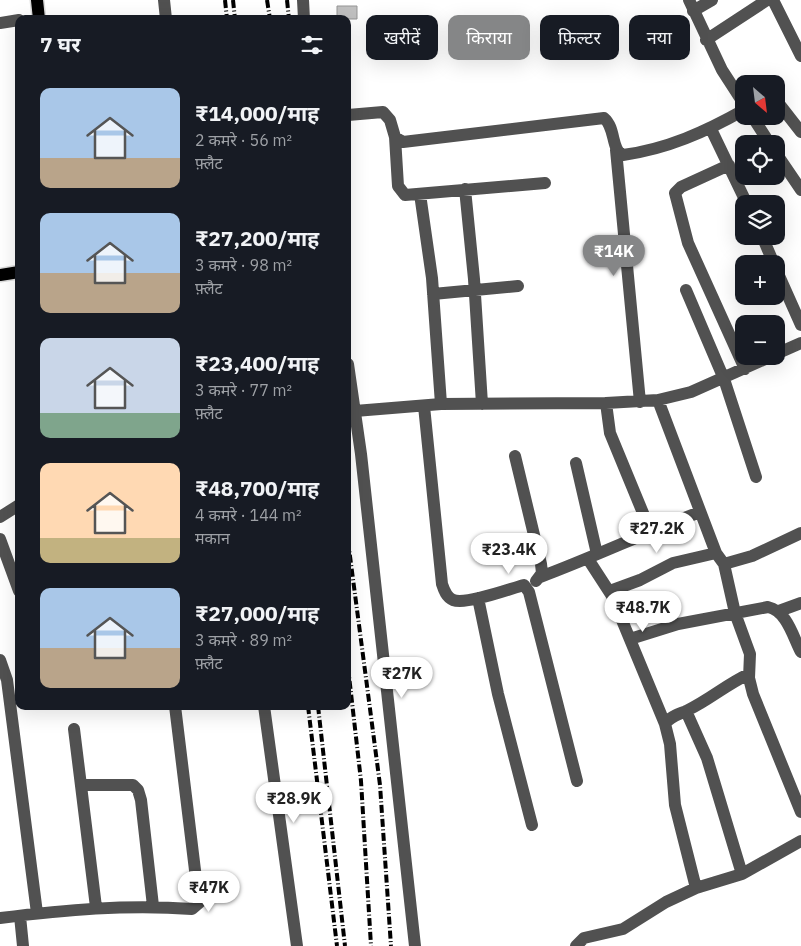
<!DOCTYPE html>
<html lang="hi">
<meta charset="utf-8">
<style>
body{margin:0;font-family:"IBM Plex Sans","Noto Sans Devanagari",sans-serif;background:#242831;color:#f1f3f6;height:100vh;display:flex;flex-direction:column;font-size:19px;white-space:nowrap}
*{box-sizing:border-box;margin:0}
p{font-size:16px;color:#9ea1a6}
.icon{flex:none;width:28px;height:28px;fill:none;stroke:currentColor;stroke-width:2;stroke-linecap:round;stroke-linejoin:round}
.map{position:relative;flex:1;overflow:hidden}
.panel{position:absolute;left:15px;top:15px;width:336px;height:695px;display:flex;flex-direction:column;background:#171b24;border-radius:10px;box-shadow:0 5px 20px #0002}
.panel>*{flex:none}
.top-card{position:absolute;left:366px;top:15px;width:359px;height:45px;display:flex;gap:10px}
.needle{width:32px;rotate:152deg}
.fabs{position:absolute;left:735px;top:75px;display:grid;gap:10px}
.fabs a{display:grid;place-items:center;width:50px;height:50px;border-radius:10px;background:#171b24;box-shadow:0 5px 20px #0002;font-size:25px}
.price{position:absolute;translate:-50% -42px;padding:0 11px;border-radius:18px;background:#fff;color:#222;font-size:16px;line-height:32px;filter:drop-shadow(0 1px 2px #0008)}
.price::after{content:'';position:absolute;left:50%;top:30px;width:15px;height:11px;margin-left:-8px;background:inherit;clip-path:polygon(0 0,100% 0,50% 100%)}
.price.on{background:#858687;color:#fff}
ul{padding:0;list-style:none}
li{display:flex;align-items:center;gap:15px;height:125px;padding:0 25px}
li span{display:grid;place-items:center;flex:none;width:140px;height:100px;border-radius:10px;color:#555}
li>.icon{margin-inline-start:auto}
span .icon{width:60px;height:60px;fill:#fffc;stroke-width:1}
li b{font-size:21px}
h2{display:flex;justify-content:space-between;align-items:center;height:60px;padding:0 25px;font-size:21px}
.tag{padding:0 18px;border-radius:10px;background:#171b24;box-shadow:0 5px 20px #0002;font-size:18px;line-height:45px}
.tag.on{background:#858687;color:#fff}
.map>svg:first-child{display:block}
</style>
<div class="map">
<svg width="801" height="946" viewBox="0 0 801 946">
<rect width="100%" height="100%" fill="#fff"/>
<path fill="#c0c0c0" stroke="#959595" d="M337,6h20v13h-20z"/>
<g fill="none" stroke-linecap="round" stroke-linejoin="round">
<g stroke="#dbdbdb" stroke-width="15">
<path id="major" d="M37,0l2,19
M0,275l19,-3"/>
</g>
<path stroke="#515151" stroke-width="12" d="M164,0l2,19
M303,0l1,19
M689,0l33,70 22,34
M773,0l28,56
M693,11l19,-11
M0,23l19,-3
M706,40l61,-40
M776,100l25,32
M348,115l35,-3 7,8 5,17 8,5 201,-24c12,10 7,33 19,37 44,-6 82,-23 121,-45
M752,116l18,28
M711,129l36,75
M395,137l3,49 7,9 140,-12
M616,150l24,252
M776,153l25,37
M729,165l-48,22 -6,6 13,50 57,126
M465,189l9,90 8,125
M420,194l12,84 9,126
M762,236l12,28
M776,269l25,56
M686,290l38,89 32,98
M433,294l85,-8
M776,354l25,-11
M348,364l13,90 54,492
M658,400l58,153 8,11 28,-8 49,-23
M606,403l4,30 40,97
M424,406l18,178c2,6 4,13 11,16 14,5 56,-11 71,-15l5,7 48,189
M355,411l86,-7 165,-1 52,-3 33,-8 81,-36
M515,456l26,108 1,9 -6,8
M576,463l21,91
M0,517l19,-12
M0,539l19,52
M588,559l24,37 53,128
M724,564l11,49 15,41 -1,24 4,16 48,118
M540,577c54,-20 106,-45 160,-65
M610,591l30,-11 33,-17 43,-10
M478,598l20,96 34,131
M779,611l22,-8
M630,639l48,-15 90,-17c19,4 25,30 33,45
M0,660l7,20 30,233
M264,706l33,240
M686,711l21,47 35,116
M74,729l22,178
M81,785h52l5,5 3,10 12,106
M696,888l-21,-83 -5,-61 -5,-20c5,-8 15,-10 23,-14 21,-10 39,-26 61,-36
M20,916l3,30
M0,918c64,-8 127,-14 192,-9l7,-6 -24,-197
M576,946l8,-8 39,-9 43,-27 30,-14 46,-14 59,-33"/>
<use href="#major" stroke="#000" stroke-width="12"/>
<path stroke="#000" stroke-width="4" stroke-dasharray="8 2.5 1 2.5" stroke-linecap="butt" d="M225,0l2,19
M233,0l2,19
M267,0l3,19
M287,0l2,19
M348,541l32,244 11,161
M348,667l13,114 10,165
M308,706l29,240
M318,706l27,240"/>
</g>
</svg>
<div class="fabs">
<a><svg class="needle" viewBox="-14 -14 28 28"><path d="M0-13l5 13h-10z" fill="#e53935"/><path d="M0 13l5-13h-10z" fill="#9ea1a6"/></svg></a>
<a><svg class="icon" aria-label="locate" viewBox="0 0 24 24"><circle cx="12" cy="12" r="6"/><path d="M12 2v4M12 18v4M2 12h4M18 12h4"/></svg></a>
<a><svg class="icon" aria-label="layers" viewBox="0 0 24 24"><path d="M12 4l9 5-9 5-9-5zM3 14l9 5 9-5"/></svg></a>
<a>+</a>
<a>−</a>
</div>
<b class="price on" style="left:614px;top:277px">₹14K</b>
<b class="price" style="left:657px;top:554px">₹27.2K</b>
<b class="price" style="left:509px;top:575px">₹23.4K</b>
<b class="price" style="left:643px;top:633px">₹48.7K</b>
<b class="price" style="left:402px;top:699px">₹27K</b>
<b class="price" style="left:294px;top:824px">₹28.9K</b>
<b class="price" style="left:209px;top:913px">₹47K</b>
<div class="top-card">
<a class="tag">खरीदें</a>
<a class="tag on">किराया</a>
<a class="tag">फ़िल्टर</a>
<a class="tag">नया</a>
</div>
<section class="panel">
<h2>7 घर<svg class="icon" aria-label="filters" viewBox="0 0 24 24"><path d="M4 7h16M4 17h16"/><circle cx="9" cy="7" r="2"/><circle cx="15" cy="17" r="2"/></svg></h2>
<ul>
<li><span style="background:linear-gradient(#a9c7e8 70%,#b9a48a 0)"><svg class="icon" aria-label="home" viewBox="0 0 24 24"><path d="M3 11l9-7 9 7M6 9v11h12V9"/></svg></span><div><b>₹14,000/माह</b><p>2 कमरे · 56 m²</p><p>फ़्लैट</p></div></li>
<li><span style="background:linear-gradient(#a9c7e8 60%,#b9a48a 0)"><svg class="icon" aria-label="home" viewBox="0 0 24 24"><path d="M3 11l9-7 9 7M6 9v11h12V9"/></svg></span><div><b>₹27,200/माह</b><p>3 कमरे · 98 m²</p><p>फ़्लैट</p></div></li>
<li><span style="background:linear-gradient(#c9d6e8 75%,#7fa58c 0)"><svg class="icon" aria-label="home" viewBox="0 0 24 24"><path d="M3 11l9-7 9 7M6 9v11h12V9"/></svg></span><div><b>₹23,400/माह</b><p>3 कमरे · 77 m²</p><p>फ़्लैट</p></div></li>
<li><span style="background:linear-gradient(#ffd9b3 75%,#c2b280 0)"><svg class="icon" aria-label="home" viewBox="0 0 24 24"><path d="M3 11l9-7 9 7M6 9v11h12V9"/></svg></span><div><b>₹48,700/माह</b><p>4 कमरे · 144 m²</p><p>मकान</p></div></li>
<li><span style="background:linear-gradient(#a9c7e8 60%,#b9a48a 0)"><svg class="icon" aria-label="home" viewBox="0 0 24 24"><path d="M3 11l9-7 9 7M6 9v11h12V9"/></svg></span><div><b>₹27,000/माह</b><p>3 कमरे · 89 m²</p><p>फ़्लैट</p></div></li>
</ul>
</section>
</div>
